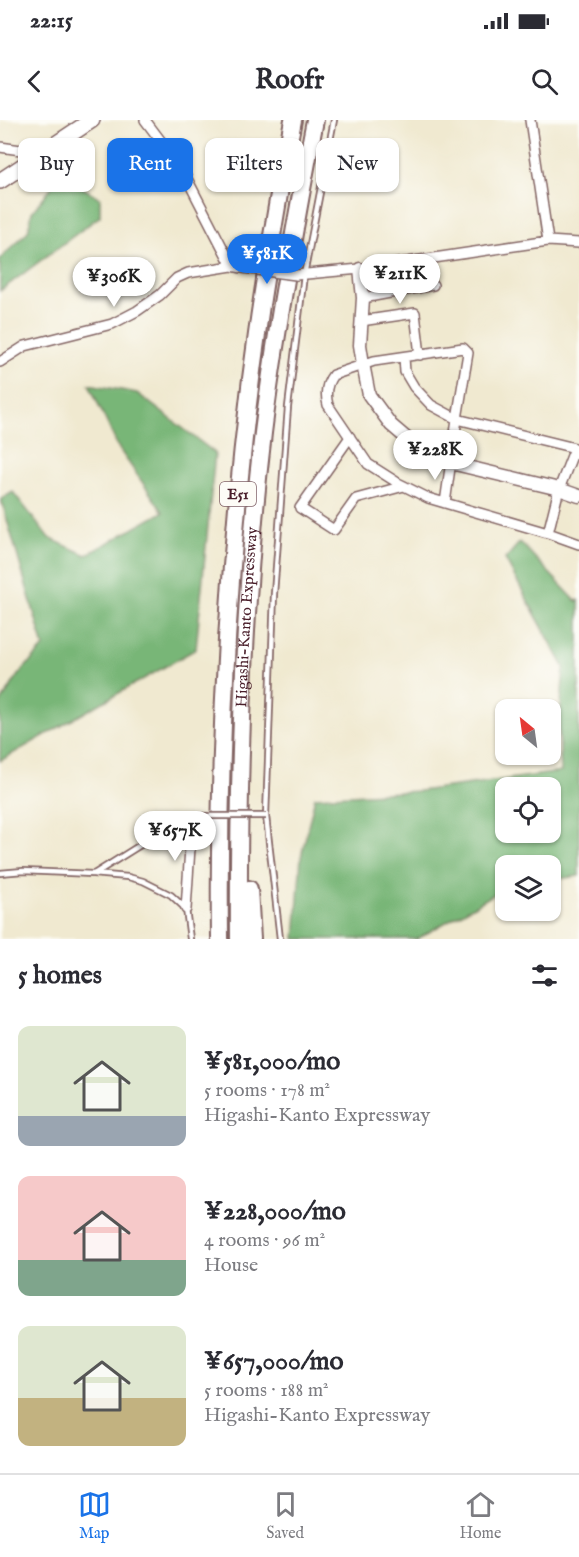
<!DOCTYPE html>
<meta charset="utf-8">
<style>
body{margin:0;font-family:"IM FELL English",serif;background:#f7f7f7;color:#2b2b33;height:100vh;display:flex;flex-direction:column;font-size:22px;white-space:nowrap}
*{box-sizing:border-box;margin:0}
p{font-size:20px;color:#7c7c81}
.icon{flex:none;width:33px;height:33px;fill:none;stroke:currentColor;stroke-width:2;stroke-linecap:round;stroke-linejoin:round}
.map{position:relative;height:819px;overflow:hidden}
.sheet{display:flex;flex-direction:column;background:#fff;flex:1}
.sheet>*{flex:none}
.guide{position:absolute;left:18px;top:18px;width:543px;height:54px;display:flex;gap:12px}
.needle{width:39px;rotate:331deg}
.controls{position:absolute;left:495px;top:579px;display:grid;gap:12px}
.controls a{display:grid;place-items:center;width:66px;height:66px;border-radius:12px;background:#fff;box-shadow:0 2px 4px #0004;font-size:30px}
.price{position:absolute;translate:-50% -51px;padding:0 14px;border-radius:21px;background:#fff;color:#222;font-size:20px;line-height:39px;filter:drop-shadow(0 2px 3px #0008)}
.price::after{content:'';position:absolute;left:50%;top:36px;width:18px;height:14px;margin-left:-9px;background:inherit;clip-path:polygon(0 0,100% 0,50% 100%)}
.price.current{background:#1a73e8;color:#fff}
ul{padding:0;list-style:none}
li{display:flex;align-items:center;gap:18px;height:150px;padding:0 18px}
li span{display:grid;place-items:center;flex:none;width:168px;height:120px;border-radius:12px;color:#555}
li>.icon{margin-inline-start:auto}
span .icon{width:72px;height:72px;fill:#fffc;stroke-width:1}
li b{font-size:26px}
h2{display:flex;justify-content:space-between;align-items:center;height:72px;padding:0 18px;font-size:26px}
.tag{padding:0 21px;border-radius:12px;background:#fff;box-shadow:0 2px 4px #0004;font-size:21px;line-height:54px}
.tag.current{background:#1a73e8;color:#fff}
.status{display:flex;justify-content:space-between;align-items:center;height:42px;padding:0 30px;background:#fff;direction:ltr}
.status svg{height:16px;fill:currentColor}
header{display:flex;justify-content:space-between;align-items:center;height:78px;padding:0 18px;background:#fff;font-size:27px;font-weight:700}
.menu{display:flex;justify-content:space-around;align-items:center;height:84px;border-top:2px solid #e1e1e2;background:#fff;font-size:16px;color:#7c7c81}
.menu a{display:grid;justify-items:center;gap:3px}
.menu .current{color:#1a73e8}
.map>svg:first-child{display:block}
</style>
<div class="status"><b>22:15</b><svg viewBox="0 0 49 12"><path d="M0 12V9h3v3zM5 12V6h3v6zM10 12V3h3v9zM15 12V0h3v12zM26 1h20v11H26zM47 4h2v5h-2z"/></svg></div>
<header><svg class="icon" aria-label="back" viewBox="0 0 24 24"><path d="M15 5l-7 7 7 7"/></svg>Roofr<svg class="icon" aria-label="search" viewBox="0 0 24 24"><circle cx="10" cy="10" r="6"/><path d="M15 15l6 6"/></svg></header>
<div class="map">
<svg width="579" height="819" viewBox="0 0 579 819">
<rect width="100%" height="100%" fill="#fdfcf7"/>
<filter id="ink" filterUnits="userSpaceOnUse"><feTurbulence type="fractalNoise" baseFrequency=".0167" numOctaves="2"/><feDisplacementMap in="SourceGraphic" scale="12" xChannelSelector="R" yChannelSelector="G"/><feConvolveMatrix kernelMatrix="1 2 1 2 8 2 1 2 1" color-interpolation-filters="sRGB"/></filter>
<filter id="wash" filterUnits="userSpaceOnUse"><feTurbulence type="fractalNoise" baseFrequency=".008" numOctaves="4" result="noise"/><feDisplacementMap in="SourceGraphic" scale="24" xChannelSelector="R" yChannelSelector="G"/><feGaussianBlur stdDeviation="1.35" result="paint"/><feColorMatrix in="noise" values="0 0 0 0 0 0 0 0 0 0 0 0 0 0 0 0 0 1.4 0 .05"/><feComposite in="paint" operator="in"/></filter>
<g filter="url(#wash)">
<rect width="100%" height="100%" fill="#f0e9d0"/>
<path fill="#78b677" stroke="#616a51" stroke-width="1.5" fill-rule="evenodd" d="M61,55l39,23v18l-100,75v-32l28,-28 4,-19z
M89,264l48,9 78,60 -19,196 -196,112v-57l18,-29 26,-28 -43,-148 12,-7 36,46 37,17 77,-43 -44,-63z
M520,422l56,59 3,-1v276l-28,4 -1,-14h-44l-1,22 -88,51h-122l6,-82 14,-60 104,-6 142,-19 -2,-44 5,-61 -59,-108zM506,668h44v44h-44z"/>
</g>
<g filter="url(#ink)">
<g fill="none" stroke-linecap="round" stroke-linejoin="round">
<g stroke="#846665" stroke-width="8">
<path id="service" d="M0,753l23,-2 70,3 35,3 15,4 28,14 15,14 4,30
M94,754l91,-57h8
M280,819l-14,-123 8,-222 14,-187 16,-132 30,-155"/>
</g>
<g stroke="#846665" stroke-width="12">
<path id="minor" d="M145,0l37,49 50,97
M530,0l18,121
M0,27l28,4 6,7
M296,155l64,-6 188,-28 31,2
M363,178l70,-13
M361,201l54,-8 5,42
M404,237l1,15 9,15 17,18 26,14 122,30
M0,242l25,-16 87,-22 25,-13 23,-16 17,-17 11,-5 44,-7 10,2
M350,317l-50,71 34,22 22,-31 48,-13
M445,383l12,-84 11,-66 -5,-5 -89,13 -41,14c-7,9 -8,19 -5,30l40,59 30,19 30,15 123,36 28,10
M548,413l11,-44 16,-41
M186,789l6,-92"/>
</g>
<g stroke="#846665" stroke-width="15">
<path id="tertiary" d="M360,149l3,29 -3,47 3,19 6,31 22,30 34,29 26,9 108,26 20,7"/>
</g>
<g stroke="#846665" stroke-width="18">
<path id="trunk" d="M0,61l92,-61"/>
</g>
<g stroke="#846665" stroke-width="20">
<g id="motorway">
<path d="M249,769l3,50"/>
<path d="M220,819c-3,-275 19,-549 73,-819"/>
<path id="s1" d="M239,819c-1,-169 4,-339 24,-506 13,-105 32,-209 52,-313"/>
</g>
</g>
<use href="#service" stroke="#fff" stroke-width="4.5"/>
<use href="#minor" stroke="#fff" stroke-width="9"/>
<use href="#tertiary" stroke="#fff" stroke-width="12"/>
<use href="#trunk" stroke="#fff" stroke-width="15"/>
<use href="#motorway" stroke="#fff" stroke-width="16"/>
<g stroke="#846665" stroke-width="8" stroke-linecap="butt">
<path id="service-bridge" d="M196,696h70"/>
</g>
<g stroke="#846665" stroke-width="12" stroke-linecap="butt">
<path id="minor-bridge" d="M242,148l54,7"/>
</g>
<use href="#service-bridge" stroke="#fff" stroke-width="4.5"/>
<use href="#minor-bridge" stroke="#fff" stroke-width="9"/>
</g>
</g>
<g text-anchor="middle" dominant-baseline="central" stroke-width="6" stroke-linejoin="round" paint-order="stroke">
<rect fill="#fdfcf7" stroke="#806168" stroke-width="1.5" x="220" y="362" width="36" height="24" rx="4.5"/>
<g font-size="15" font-weight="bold" fill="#4a1f2b">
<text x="238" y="374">E51</text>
</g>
<g font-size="16" fill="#4a1f2b" stroke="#fdfcf7">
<text stroke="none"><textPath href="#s1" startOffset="322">Higashi-Kanto Expressway</textPath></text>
</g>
</g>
</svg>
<div class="controls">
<a><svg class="needle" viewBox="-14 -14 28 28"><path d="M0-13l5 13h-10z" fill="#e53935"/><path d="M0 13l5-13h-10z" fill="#7c7c81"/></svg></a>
<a><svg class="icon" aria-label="locate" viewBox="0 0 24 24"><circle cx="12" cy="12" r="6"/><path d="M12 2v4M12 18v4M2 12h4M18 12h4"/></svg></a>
<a><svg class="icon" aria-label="layers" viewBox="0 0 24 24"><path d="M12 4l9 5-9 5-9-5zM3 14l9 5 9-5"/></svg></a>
</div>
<b class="price current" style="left:267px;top:165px">¥581K</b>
<b class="price" style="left:400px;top:185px">¥211K</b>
<b class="price" style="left:114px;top:188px">¥306K</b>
<b class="price" style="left:435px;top:361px">¥228K</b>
<b class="price" style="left:175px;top:742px">¥657K</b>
<div class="guide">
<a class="tag">Buy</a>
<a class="tag current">Rent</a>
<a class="tag">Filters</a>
<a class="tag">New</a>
</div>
</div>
<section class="sheet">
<h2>5 homes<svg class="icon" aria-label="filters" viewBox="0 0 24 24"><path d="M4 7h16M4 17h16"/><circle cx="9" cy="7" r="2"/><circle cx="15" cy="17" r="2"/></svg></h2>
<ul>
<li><span style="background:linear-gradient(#dfe7d0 75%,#9aa5b1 0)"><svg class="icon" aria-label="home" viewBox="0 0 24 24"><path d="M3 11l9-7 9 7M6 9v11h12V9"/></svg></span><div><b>¥581,000/mo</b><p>5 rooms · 178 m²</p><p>Higashi-Kanto Expressway</p></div></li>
<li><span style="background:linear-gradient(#f6c9c9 70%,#7fa58c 0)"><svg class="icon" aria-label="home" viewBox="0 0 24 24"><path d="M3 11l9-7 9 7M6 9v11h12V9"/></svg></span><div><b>¥228,000/mo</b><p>4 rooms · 96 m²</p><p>House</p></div></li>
<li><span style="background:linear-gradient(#dfe7d0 60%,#c2b280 0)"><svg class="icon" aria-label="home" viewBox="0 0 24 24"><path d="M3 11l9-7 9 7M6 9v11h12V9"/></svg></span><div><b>¥657,000/mo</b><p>5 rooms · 188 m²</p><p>Higashi-Kanto Expressway</p></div></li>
</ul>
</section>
<nav class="menu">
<a class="current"><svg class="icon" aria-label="map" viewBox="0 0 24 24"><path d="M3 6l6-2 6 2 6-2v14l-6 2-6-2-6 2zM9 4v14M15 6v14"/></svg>Map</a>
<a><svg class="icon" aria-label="saved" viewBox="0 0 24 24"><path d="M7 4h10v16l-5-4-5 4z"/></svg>Saved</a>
<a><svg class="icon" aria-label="home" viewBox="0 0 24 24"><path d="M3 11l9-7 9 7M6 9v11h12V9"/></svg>Home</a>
</nav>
